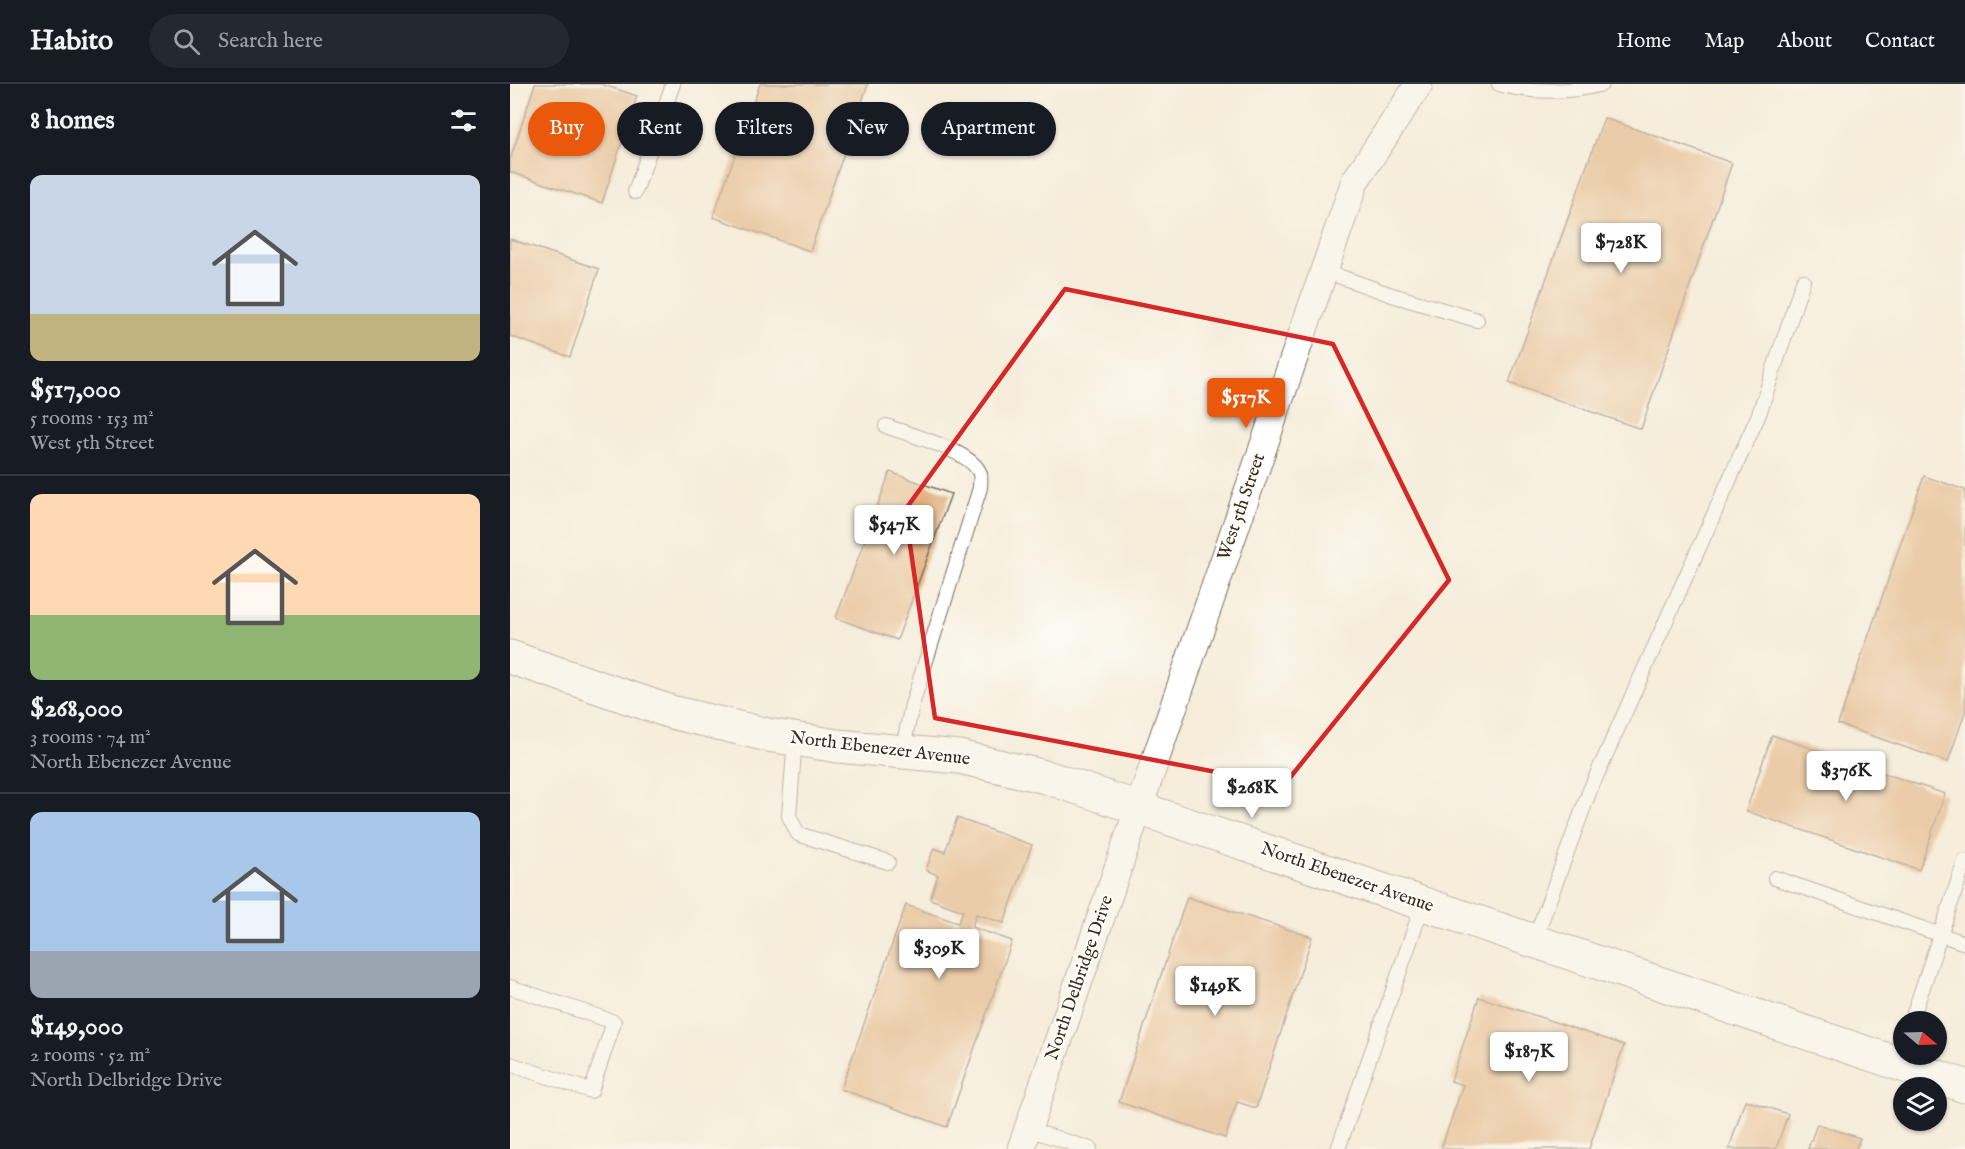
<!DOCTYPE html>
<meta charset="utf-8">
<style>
body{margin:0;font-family:"IM FELL English",serif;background:#242831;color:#f1f3f6;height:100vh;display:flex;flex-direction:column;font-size:22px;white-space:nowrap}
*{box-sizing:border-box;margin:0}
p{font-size:20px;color:#9ea1a6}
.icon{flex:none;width:33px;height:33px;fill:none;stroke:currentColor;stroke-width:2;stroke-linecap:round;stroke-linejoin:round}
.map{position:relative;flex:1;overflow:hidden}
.panel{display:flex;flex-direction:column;background:#171b24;width:510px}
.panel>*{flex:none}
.banner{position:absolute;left:18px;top:18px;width:570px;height:54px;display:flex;gap:12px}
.needle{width:39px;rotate:109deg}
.fabs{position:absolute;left:1383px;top:927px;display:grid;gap:12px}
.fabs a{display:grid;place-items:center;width:54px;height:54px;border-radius:50%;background:#171b24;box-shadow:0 2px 4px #0004;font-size:30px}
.price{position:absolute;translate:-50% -51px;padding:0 14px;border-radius:6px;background:#fff;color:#222;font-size:20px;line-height:39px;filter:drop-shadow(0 2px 3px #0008)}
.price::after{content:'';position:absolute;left:50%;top:36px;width:18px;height:14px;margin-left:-9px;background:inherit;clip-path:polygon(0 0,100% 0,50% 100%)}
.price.active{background:#ea580c;color:#fff}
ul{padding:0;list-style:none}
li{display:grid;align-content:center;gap:12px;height:318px;padding:0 30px}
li+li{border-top:2px solid #363941}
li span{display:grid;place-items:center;height:186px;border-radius:12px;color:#555}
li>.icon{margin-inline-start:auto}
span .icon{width:108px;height:108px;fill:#fffc;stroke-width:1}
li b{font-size:26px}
h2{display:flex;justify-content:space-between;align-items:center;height:72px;padding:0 30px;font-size:26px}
.pill{padding:0 21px;border-radius:27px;background:#171b24;box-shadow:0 2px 4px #0004;font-size:21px;line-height:54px}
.pill.active{background:#ea580c;color:#fff}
header{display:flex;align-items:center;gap:36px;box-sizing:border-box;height:84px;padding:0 30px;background:#171b24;border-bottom:2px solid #363941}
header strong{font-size:28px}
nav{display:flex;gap:33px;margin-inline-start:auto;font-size:21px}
.search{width:420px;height:54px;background:#242831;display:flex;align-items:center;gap:15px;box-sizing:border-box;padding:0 21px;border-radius:33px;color:#9ea1a6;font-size:22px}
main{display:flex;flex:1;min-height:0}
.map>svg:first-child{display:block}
</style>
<header>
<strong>Habito</strong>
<div class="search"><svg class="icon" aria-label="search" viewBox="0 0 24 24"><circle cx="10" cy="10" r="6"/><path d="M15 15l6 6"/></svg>Search here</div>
<nav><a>Home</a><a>Map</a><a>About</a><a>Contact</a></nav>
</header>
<main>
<section class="panel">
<h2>8 homes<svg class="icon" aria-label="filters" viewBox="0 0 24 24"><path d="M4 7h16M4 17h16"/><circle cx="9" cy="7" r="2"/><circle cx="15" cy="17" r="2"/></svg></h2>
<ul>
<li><span style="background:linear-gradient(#c9d6e8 75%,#c2b280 0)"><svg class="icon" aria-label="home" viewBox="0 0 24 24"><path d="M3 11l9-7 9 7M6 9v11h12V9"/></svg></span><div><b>$517,000</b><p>5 rooms · 153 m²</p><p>West 5th Street</p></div></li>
<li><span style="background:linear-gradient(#ffd9b3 65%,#8fb573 0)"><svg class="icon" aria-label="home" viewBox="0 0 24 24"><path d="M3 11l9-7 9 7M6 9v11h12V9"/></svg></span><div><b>$268,000</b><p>3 rooms · 74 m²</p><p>North Ebenezer Avenue</p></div></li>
<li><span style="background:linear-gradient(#a9c7e8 75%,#9aa5b1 0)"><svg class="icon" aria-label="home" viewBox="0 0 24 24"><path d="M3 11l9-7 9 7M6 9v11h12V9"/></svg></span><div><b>$149,000</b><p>2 rooms · 52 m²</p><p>North Delbridge Drive</p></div></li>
</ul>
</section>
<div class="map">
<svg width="1455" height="1065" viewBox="0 0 1455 1065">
<rect width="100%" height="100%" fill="#fdfcf7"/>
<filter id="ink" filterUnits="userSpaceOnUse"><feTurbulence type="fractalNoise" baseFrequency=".0167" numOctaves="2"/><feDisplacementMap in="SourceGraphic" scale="12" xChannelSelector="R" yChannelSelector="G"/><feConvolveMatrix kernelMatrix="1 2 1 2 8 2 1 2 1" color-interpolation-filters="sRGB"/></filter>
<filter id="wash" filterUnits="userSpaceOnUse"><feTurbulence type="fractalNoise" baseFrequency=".008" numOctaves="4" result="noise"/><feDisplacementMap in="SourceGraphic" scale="24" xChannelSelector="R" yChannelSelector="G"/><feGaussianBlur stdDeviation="1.35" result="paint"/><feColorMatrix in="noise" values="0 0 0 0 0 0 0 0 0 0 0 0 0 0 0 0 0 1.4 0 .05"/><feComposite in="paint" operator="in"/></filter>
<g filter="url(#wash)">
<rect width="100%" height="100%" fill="#f5edda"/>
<g id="blocks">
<path fill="#dea46b" d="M25,0h66l36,12 -35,107 -92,-31v-12z
M250,0h108l-58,167 -97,-34z
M1094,34l128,45 -91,266 -132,-46z
M0,155l89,30 -29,88 -60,-21z
M380,388l61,22 -54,146 -61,-22z
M1414,392l41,14v222l-17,50 -110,-38z
M1262,651l173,59 -26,76 -173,-59z
M447,734l75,27 -28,78 -28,-9 -4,13 40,14 -65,186 -106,-38 65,-184 52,18 5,-12 -33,-12 8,-24 -12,-5 8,-22 11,4z
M677,813l125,40 -56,171 -19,-6 -12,36 -106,-36z
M969,913l145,48 -35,104h-148l22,-64 -12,-4z
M1235,1016l43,14 -12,35h-47z
M1307,1040l43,14 -4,11h-48z"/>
</g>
</g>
<g filter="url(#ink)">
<use href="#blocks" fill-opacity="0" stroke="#7c6e60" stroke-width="1.5"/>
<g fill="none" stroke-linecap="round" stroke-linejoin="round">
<g stroke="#7c6e60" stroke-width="16">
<path id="service" d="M989,0c32,9 71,9 103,0
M125,108l38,-108
M814,187l68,24 85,25
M376,342c21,8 87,25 94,48 1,3 0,10 0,14l-68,217 -10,47
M285,655l-6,77 9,18 90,28
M1265,794l190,65
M1024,857l56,-151 169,-376 44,-133
M0,903l104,35 -23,69 -81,-27
M1401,938l54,-161
M518,1045l62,20
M828,1065l85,-245"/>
</g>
<g stroke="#7c6e60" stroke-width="29">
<path id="minor" d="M511,1065l334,-968 64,-97"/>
</g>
<g stroke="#7c6e60" stroke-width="35">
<path id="tertiary" d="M0,573l161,55 97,23 70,11 121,11 87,20 919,309"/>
</g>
<use href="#service" stroke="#fff" stroke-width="14"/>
<use href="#minor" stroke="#fff" stroke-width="27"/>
<use href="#tertiary" stroke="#fff" stroke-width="33"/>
</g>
</g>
<path d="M0 0H1455V1065H0ZM555,205l268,55 116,236 -165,205 -349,-67 -30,-208z" fill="#f5edda" fill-opacity=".55" fill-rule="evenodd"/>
<path fill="none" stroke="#d62828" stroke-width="4.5" stroke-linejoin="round" d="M555,205l268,55 116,236 -165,205 -349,-67 -30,-208z"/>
<g text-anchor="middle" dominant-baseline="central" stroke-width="4.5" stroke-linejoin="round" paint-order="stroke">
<g font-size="18" fill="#3b2a1e" stroke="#fdfcf7">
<text transform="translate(732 423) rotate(-71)">West 5th Street</text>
<text transform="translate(370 665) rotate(7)">North Ebenezer Avenue</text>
<text transform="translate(837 794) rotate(19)">North Ebenezer Avenue</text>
<text transform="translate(570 894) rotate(-71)">North Delbridge Drive</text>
</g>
</g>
</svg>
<div class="fabs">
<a><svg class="needle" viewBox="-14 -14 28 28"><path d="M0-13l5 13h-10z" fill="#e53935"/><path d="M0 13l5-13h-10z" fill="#9ea1a6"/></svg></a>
<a><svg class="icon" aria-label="layers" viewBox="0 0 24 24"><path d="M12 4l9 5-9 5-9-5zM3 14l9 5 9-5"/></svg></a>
</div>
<b class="price" style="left:1111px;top:190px">$728K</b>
<b class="price active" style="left:736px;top:345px">$517K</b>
<b class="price" style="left:384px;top:472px">$547K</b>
<b class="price" style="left:1336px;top:718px">$376K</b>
<b class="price" style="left:742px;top:735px">$268K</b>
<b class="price" style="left:429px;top:896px">$309K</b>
<b class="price" style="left:705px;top:933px">$149K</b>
<b class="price" style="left:1019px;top:999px">$187K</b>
<div class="banner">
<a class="pill active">Buy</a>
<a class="pill">Rent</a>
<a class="pill">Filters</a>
<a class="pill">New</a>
<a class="pill">Apartment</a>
</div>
</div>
</main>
